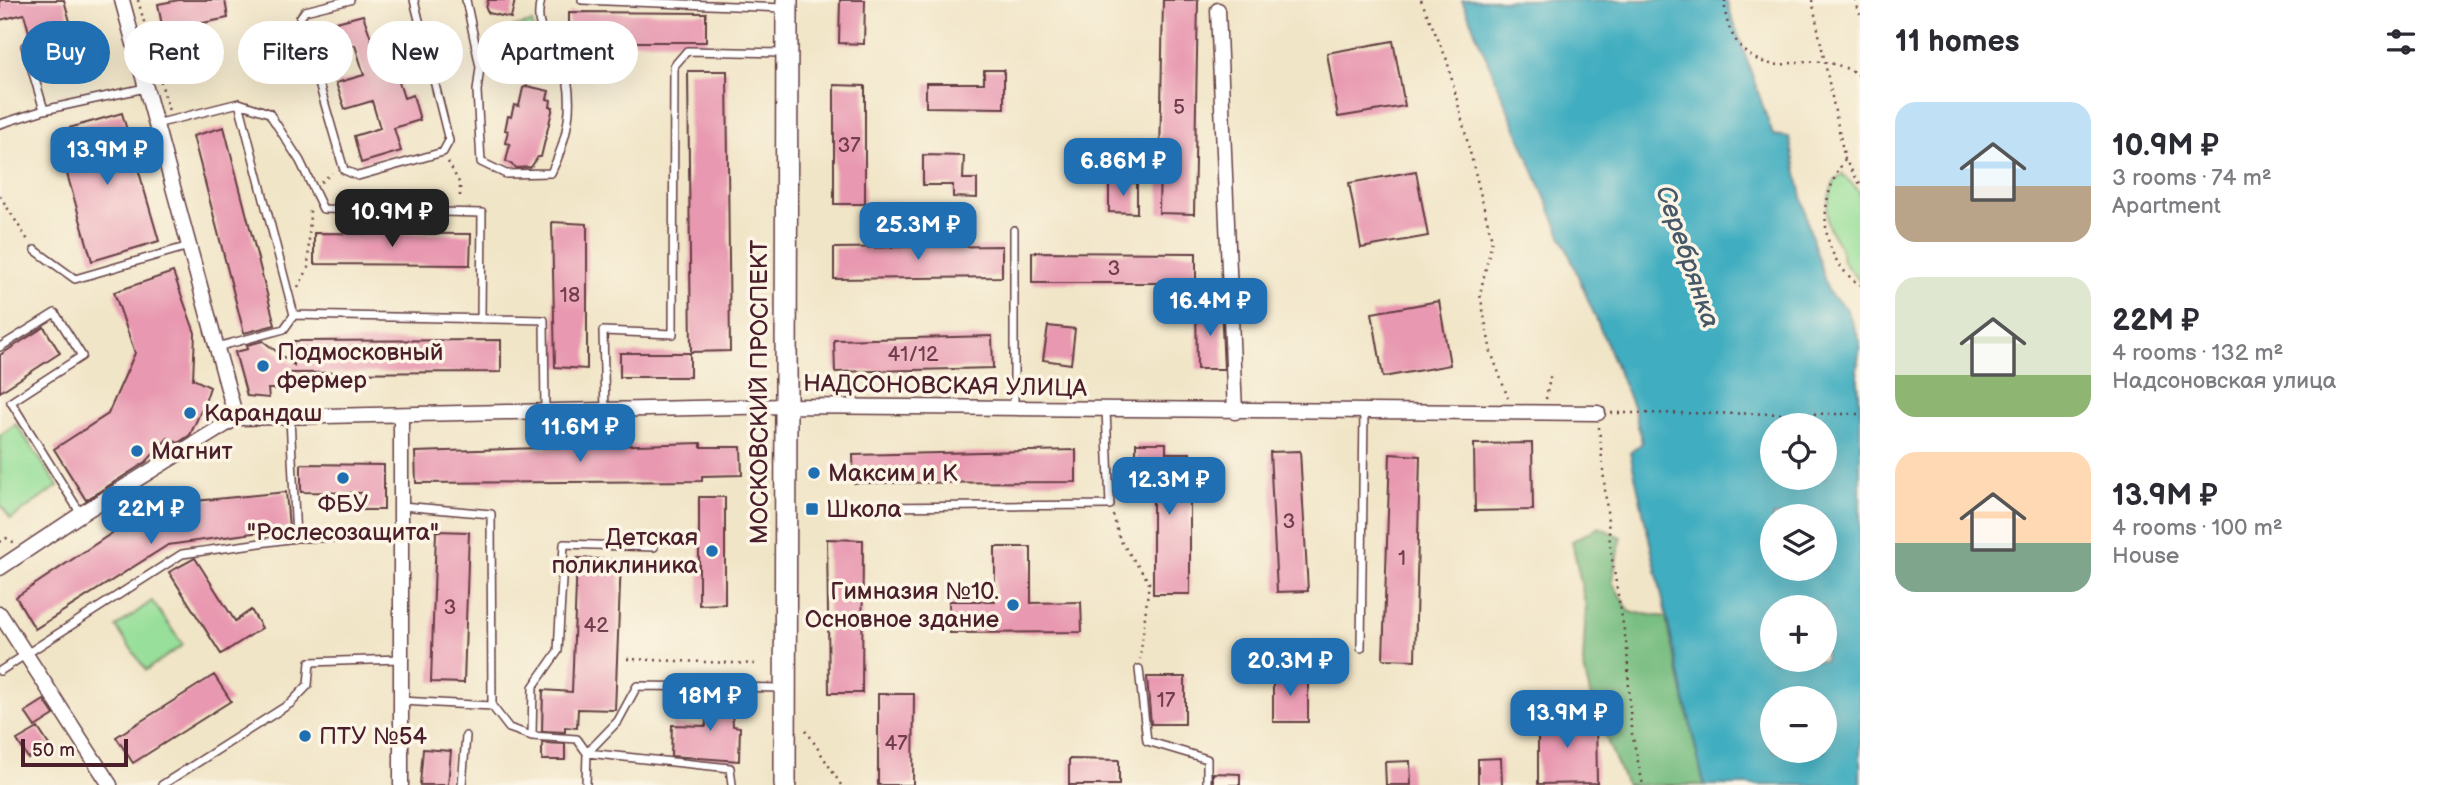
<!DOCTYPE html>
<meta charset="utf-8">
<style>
body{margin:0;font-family:"Balsamiq Sans",sans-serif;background:#f7f7f7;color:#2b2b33;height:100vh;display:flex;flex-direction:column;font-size:26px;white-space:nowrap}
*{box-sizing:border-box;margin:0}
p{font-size:23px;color:#7c7c81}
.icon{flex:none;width:38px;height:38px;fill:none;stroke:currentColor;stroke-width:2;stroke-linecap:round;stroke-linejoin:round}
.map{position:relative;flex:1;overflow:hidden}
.side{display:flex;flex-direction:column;background:#fff;width:595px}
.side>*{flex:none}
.banner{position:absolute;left:21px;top:21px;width:665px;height:63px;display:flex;gap:14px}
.controls{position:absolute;left:1760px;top:413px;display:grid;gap:14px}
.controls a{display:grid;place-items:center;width:77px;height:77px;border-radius:50%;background:#fff;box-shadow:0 7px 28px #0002;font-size:35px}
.scale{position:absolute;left:21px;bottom:18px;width:107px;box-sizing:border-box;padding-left:7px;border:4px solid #4a1f2b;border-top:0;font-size:19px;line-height:24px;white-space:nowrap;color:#4a1f2b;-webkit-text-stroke:5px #fcf5e5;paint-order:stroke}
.price{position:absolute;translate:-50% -60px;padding:0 16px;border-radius:14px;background:#1f6fb2;color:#fff;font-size:23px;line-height:46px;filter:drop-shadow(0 2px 4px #0008)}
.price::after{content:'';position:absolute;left:50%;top:42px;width:21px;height:16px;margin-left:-10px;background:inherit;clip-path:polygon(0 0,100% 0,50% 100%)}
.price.on{background:#222;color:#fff}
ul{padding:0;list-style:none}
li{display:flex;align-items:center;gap:21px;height:175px;padding:0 35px}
li span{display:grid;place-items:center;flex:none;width:196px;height:140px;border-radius:21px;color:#555}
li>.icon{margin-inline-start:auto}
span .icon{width:84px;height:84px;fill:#fffc;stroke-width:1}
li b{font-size:30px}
h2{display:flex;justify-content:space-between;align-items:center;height:84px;padding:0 35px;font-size:30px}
.chip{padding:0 24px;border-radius:32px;background:#fff;box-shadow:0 7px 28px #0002;font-size:24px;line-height:63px}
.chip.on{background:#1f6fb2;color:#fff}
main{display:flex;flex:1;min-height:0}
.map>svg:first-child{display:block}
</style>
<main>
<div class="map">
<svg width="1860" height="785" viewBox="0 0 1860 785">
<rect width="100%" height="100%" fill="#fcf5e5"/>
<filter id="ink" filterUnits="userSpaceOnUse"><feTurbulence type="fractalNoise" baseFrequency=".0143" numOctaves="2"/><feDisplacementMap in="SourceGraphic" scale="14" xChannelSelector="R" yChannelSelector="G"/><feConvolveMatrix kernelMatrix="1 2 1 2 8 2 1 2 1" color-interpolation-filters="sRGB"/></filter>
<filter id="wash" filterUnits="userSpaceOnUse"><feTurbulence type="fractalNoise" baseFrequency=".00686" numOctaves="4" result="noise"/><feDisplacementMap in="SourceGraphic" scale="28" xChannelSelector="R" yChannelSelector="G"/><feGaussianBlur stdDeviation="1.57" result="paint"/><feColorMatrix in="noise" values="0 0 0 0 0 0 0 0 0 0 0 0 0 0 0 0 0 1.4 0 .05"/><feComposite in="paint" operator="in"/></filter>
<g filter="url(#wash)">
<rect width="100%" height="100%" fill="#f1e5c7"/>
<path fill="#97df9a" stroke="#707f62" stroke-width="2" d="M532,23l7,25 -21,5 -7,-25z
M1842,174l18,18v90l-17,-20c0,-16 -8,-21 -14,-35 -5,-13 0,-45 13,-53z
M16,424l42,62 -47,33 -11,-15v-69z
M152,601l31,44 -37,25 -30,-43z"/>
<path fill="#79be82" stroke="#626e56" stroke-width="2" d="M1599,527l22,10 -9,45 18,30 36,5 38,168h-78l-33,-78 -10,-43 3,-57 -14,-66z"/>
<path fill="#41adc0" stroke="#466676" stroke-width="2" fill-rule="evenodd" d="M1462,0h264l47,135 16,2 19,87 20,68 18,16 14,33 -3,29 3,38v377h-156l-74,-332 12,-10 -8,-34zM1773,425h52v53h-52zM1773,516h52v53h-52zM1773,607h52v53h-52zM1773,698h52v53h-52z"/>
<g id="blocks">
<path fill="#e898b0" d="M0,0h64l19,68 -41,11 -18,-65 -24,6z
M179,0h46l3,18 -65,13 -5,-27z
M488,0h27l-4,18 -22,-5 -3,-4z
M840,0h25l-1,44 -25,-1z
M1163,0h35l-4,214 -35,-1z
M569,12l137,1v29h-137z
M363,15l9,26 24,-6 8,26 -11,2 11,35 9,-3 7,25 -26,8 7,23 -40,12 -7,-27 26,-8 -8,-27 -27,8 -9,-26 28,-8 -9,-30 -23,6 -7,-26z
M1393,41l12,65 -67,11 -11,-64z
M984,70h20v38l-78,-1v-24h58z
M688,71h39l3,280 -39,1z
M834,85l31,1v118h-31z
M527,86l22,5 -2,8 4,1 -1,7h3l-12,50h-3l-7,10 -14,1 -11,-7 4,-17 -5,-1 3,-12 -3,-1 3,-14 3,1 3,-12 5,1 4,-18z
M122,113l37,128 -67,20 -37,-129z
M224,127l51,198 -31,8 -51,-197z
M923,155l41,1 -1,23h14v19l-24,-1v-12h-30z
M1416,171l12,65 -67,12 -12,-65z
M1109,182l28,1v30l-28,-1z
M552,222l35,2v145l-32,-2z
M314,233l157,1 -1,31 -156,-1z
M1002,246v31l-168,2v-31z
M1032,252l164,1v30h-164z
M173,272l22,61 -2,46 17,8 -5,15 -15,33 -12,8 -10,-5 -22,24 -60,38 -32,-51 54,-35 27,-61 -21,-61z
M1439,301l11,64 -67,12 -11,-64z
M1196,306h25l3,63h-27z
M1048,326l27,3 -4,35 -28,-4z
M44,327l16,26 -60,39v-37z
M992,336l1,32 -158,4 -1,-32z
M501,340v32l-215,1v16h-18l1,9 -22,-2 -12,-44 13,-3 -1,-4 16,-4 31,24v-24z
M620,353h70v24h-70z
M701,443v4h40l1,28 -40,1v5l-286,2 -1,-31z
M1136,443h30v10h24v141h-37v-126h-17z
M1532,443l1,67 -58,1 -1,-67z
M1076,450v32l-222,1 -1,-28z
M1300,451l8,140 -31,1 -7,-140z
M1390,454l30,2 -5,204 -32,-1z
M301,464l83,1v45h-22v-17l-61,-1z
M286,492l3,36 -121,17 -133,84 -19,-32 138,-92z
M699,497h26v107l-26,1z
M436,531l33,1 -5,151 -33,-1z
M827,539l36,1 -1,153h-33z
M995,547h36v56l50,-1 1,30 -132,1 -1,-32h46z
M195,558l40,63 16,-11 11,18 -41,26 -52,-82z
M577,558l44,2 -6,150 -37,-1 -1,19 -12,-1v5l-23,-1 1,-41 29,2z
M1273,674h35v48h-35z
M214,675l17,26 -98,62 -17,-26z
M1147,677h38v47h-34z
M705,693h26l2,33 7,1 -1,34 -68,-5 1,-31 34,1z
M878,694h36l-1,91h-35z
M44,700l10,15 -19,12 -10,-15z
M1596,716l1,67 -59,1v-67z
M38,728l11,17 -21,13 -11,-18z
M542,743l23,1v16h-23z
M423,749l28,2 -3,34h-28z
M1501,758l1,27h-24v-26z
M1069,759l50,1v25h-50z
M1410,761l1,24h-25l-1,-23z
M1213,773l27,1v11h-27z"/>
</g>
</g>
<g filter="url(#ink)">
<use href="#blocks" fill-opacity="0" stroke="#633d42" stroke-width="2"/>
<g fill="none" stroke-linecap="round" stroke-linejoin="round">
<g stroke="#633d42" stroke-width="10">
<path id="lane" d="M350,0l-45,11 -5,7 44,152 14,6 85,-24 6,-11 -35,-141
M466,0l14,67 -3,24 4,71 25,12 45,-1c16,-32 26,-74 11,-110 -10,-25 -30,-31 -21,-63
M582,0l201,8
M25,46l19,64
M480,67l25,4 58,-7
M239,103l30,10 31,48 23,48 159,4 -1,106
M0,124l44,-14 101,-22
M156,124l83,-21 55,212
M35,250l40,29 114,-33
M0,347l55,-34 27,43 -71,46 70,112
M217,347l67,-18 10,-14 250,5 1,93
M1014,408v-178
M605,411l-2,-80 70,3 1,-268 13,-15 97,2
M290,418l6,120
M872,507l238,-2 -4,-95
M1361,648l3,-237
M1139,669l8,72 60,18v26
M0,671l182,-117 114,-16 105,-1
M401,701l91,5 -1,-192 -89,-8
M492,706l17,22 23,8 45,3 10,14 143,15 2,17
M532,736l1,-49 25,-36 6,-107 90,3
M162,785l129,-82 17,-18 2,-23 90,-3
M462,785l4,-49
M586,785l1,-32 31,-32 19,-35 146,2"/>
</g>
<g stroke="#633d42" stroke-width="17">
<path id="street" d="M122,0l114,418
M1218,10l17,402
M401,417v368
M0,568l81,-54 155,-96 550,-12 812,7
M0,614l110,171"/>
</g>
<g stroke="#633d42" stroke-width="24">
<path id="secondary" d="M785,785l2,-785"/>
</g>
<path stroke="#633d42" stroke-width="2.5" stroke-dasharray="2 5" stroke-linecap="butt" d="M138,0l31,111
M1421,0l26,60 45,180 -12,54 11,58 17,46
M1725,0c-2,28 16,59 46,64 9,2 19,-1 27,-2 24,-2 43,1 62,14
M1812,0l33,160 15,24
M1855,0l5,14
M1845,160c-28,38 -28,96 15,125
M448,162l12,22v17
M321,182l11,-9
M0,196l29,46
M298,287l10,-18 2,-60
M1546,399l5,-27
M1611,413l249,1
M1599,427l12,126 16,95 4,81 12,56
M1113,515l7,25 29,42 -9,77
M0,542l6,-4 9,5
M627,659l130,5
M806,730l35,55"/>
<use href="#lane" stroke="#fff" stroke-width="7"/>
<use href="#street" stroke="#fff" stroke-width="14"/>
<use href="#secondary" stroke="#fff" stroke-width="21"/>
</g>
</g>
<g fill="#1f6fb2" stroke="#fcf5e5" stroke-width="2.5">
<circle cx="263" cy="366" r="7"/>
<circle cx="190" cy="413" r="7"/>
<circle cx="137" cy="451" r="7"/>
<circle cx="814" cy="473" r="7"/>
<circle cx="343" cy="478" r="7"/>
<rect x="805" y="502" width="14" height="14" rx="3.5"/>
<circle cx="712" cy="551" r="7"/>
<circle cx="1013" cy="605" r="7"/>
<circle cx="305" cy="736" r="7"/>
</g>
<g text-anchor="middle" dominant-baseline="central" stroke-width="7" stroke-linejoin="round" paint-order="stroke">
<g font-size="21" fill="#723d4c">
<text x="1179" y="107">5</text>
<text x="849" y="145">37</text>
<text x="1114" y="268">3</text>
<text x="570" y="295">18</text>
<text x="913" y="354">41/12</text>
<text x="1289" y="521">3</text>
<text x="1402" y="558">1</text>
<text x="450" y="607">3</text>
<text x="596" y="625">42</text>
<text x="1166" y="700">17</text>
<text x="896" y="743">47</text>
</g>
<g font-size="24" fill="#4a1f2b" stroke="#fcf5e5" text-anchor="start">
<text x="277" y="352">Подмосковный<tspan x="277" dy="28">фермер</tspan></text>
<text x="204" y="413">Карандаш</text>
<text x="151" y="451">Магнит</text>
<text x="828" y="473">Максим и К</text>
<text x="343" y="504" text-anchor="middle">ФБУ<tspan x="343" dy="28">"Рослесозащита"</tspan></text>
<text x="826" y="509">Школа</text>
<text x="698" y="537" text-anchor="end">Детская<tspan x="698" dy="28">поликлиника</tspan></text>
<text x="999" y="591" text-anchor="end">Гимназия №10.<tspan x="999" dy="28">Основное здание</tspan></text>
<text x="319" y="736">ПТУ №54</text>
</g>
<g font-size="24" fill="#4a1f2b" stroke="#fcf5e5">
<text transform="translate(945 386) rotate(1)">НАДСОНОВСКАЯ УЛИЦА</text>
<text transform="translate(759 392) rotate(-90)">МОСКОВСКИЙ ПРОСПЕКТ</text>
</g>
<g font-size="26" font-style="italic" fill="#465867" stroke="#fcf5e5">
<text transform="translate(1687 257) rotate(71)">Серебрянка</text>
</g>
</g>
</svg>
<div class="controls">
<a><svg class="icon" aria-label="locate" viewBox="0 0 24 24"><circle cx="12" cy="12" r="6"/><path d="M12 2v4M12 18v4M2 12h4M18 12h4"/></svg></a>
<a><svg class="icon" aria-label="layers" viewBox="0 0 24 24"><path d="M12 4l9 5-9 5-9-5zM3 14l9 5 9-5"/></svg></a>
<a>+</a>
<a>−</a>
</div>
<div class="scale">50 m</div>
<b class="price" style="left:107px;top:187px">13.9M ₽</b>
<b class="price" style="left:1123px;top:198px">6.86M ₽</b>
<b class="price on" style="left:392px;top:249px">10.9M ₽</b>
<b class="price" style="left:918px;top:262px">25.3M ₽</b>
<b class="price" style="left:1210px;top:338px">16.4M ₽</b>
<b class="price" style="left:580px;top:464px">11.6M ₽</b>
<b class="price" style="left:1169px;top:517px">12.3M ₽</b>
<b class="price" style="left:151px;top:546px">22M ₽</b>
<b class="price" style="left:1290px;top:698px">20.3M ₽</b>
<b class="price" style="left:710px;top:733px">18M ₽</b>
<b class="price" style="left:1567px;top:750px">13.9M ₽</b>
<div class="banner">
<a class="chip on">Buy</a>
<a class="chip">Rent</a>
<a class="chip">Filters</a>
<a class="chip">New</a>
<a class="chip">Apartment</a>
</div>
</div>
<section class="side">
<h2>11 homes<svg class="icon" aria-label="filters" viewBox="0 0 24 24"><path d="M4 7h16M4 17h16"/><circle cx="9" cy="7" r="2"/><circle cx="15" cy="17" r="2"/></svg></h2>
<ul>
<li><span style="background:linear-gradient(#bfe0f5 60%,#b9a48a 0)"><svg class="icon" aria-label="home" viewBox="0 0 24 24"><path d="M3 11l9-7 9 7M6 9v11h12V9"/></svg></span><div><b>10.9M ₽</b><p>3 rooms · 74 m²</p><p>Apartment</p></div></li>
<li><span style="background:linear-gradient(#dfe7d0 70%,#8fb573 0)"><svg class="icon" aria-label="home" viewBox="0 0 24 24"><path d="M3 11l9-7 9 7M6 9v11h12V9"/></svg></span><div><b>22M ₽</b><p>4 rooms · 132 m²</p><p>Надсоновская улица</p></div></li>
<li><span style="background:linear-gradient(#ffd9b3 65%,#7fa58c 0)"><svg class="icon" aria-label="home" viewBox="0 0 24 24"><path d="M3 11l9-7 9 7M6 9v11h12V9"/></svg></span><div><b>13.9M ₽</b><p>4 rooms · 100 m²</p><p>House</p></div></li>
</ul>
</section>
</main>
